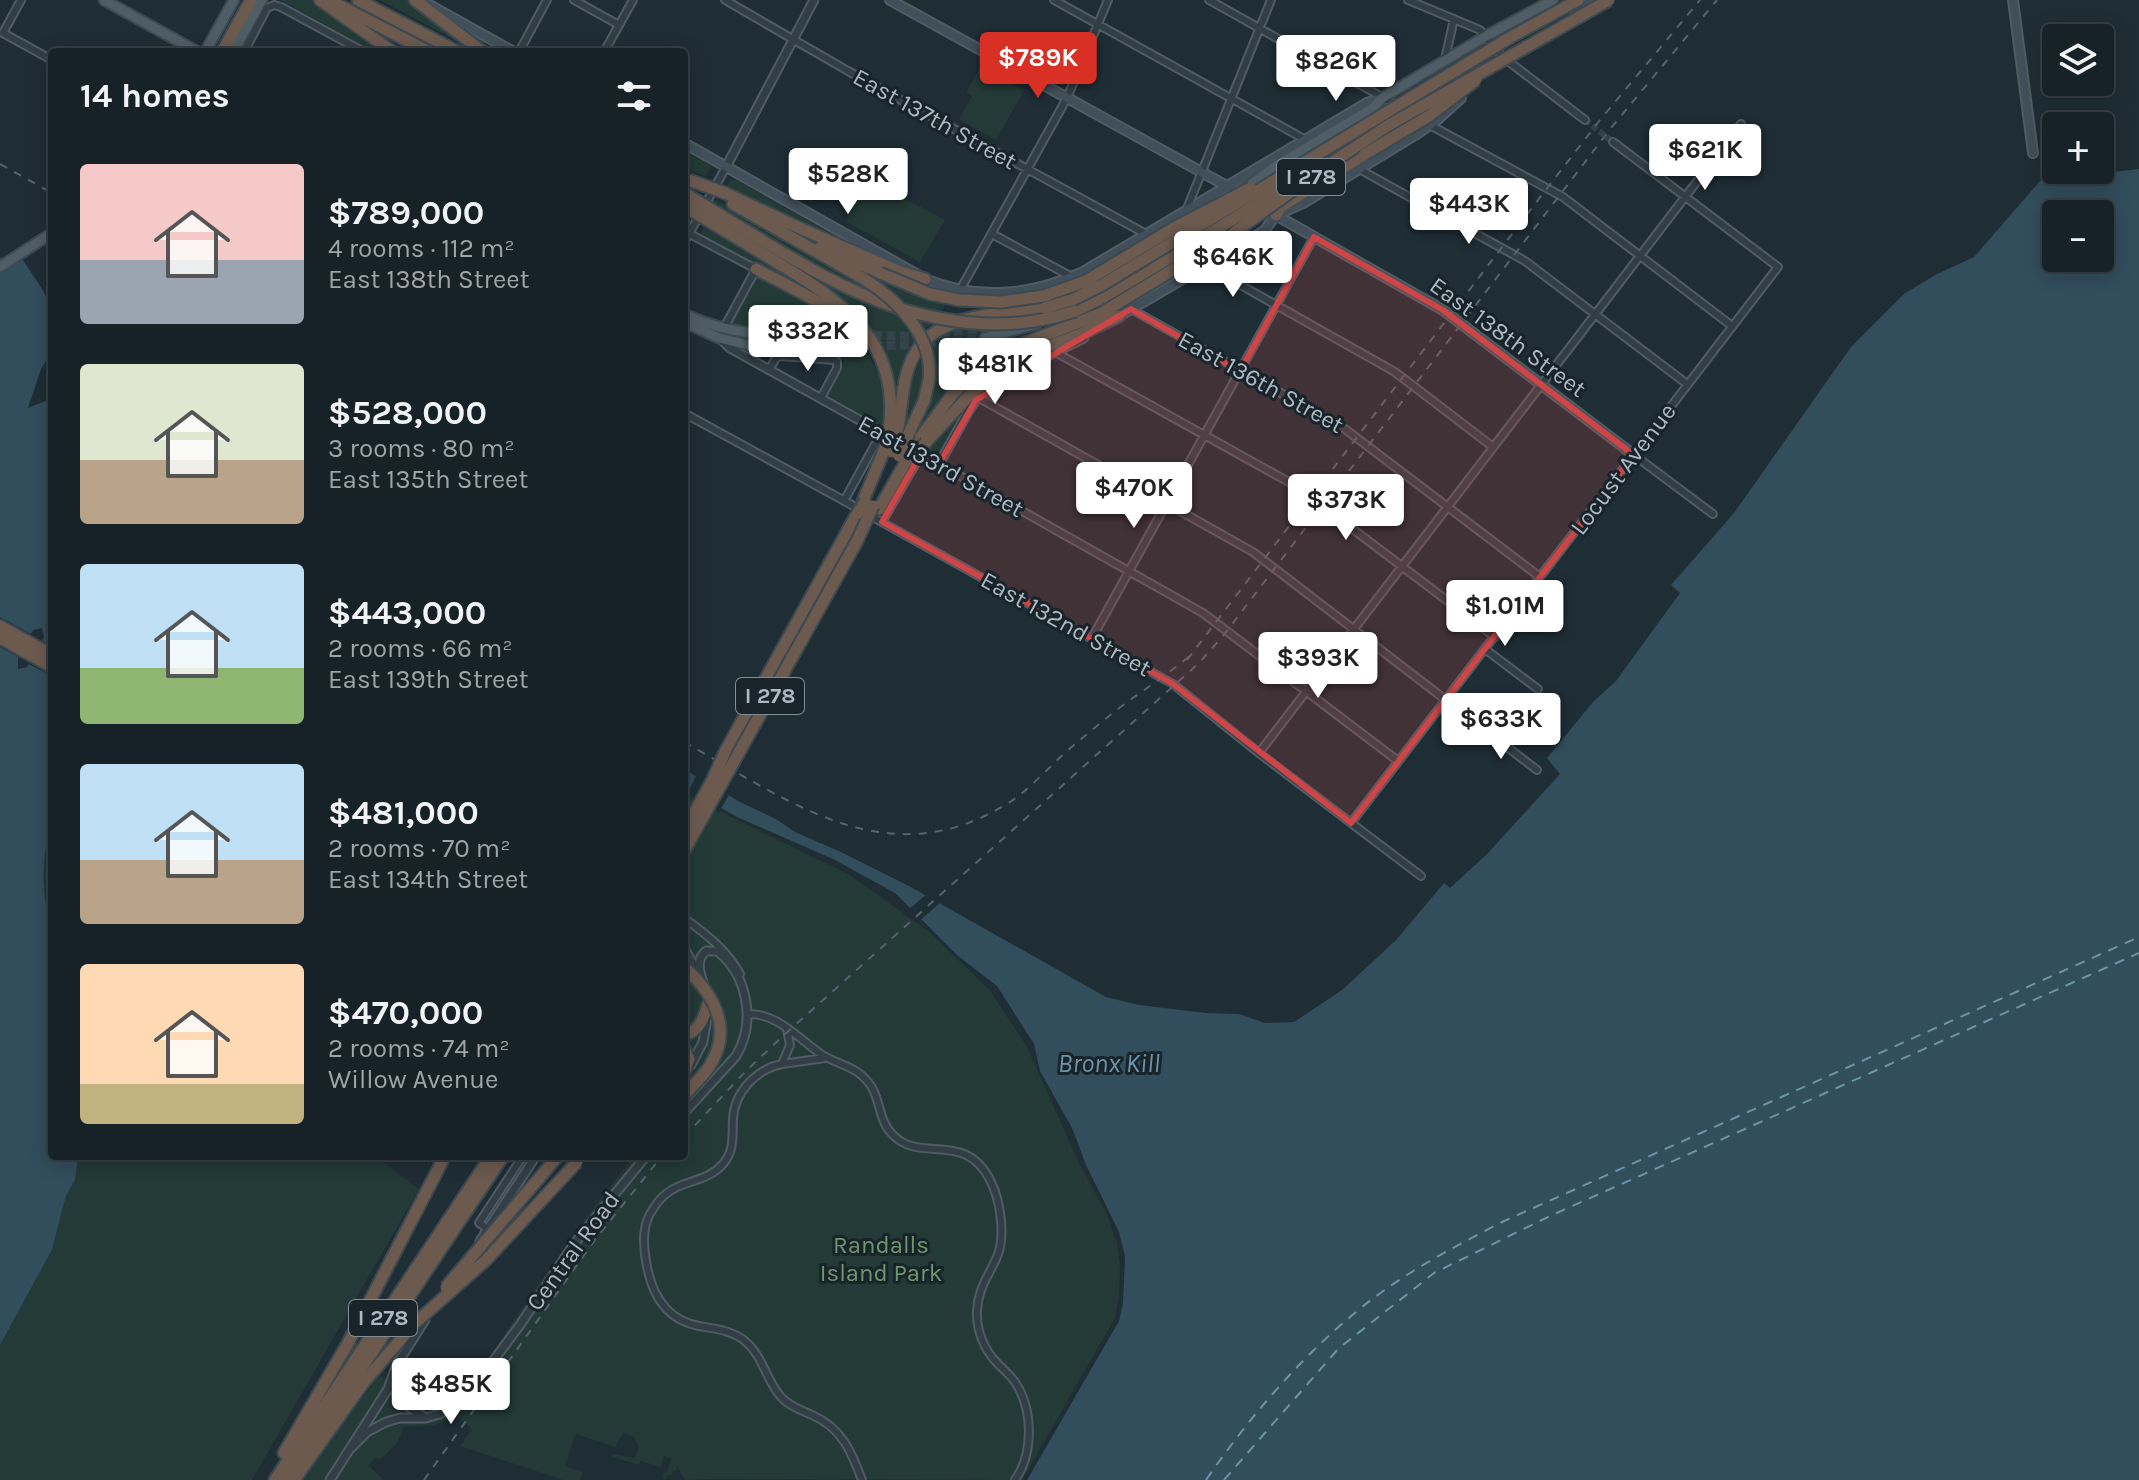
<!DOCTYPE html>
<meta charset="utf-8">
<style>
body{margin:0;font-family:Karla,sans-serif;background:#242f34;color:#f1f3f6;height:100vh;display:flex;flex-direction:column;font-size:30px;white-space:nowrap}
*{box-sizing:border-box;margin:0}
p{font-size:26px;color:#9ea4a8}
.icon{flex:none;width:44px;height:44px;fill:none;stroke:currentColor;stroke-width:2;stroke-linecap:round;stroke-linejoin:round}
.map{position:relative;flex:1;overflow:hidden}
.drawer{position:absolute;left:48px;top:48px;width:640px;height:1112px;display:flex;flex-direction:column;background:#172228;border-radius:8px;box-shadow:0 4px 20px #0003,0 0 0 2px #363f45}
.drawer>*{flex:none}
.buttons{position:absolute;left:2042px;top:24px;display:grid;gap:16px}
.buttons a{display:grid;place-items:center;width:72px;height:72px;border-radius:8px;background:#172228;box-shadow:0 4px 20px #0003,0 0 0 2px #363f45;font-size:40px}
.price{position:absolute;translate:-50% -68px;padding:0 18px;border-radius:8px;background:#fff;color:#222;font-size:26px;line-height:52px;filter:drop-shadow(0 2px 4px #0008)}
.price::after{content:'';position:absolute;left:50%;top:48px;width:24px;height:18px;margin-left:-12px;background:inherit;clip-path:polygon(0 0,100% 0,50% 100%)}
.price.selected{background:#d93025;color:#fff}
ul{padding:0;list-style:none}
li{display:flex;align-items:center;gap:24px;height:200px;padding:0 32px}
li span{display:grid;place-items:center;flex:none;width:224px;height:160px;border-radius:8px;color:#555}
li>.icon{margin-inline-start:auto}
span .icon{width:96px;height:96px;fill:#fffc;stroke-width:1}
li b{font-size:34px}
h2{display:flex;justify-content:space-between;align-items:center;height:96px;padding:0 32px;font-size:34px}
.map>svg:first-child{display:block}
</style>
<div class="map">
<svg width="2139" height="1480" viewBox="0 0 2139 1480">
<rect width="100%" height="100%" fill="#1f2d35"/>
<path fill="#233a36" d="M275,0h38l75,52h-14l-93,-52z
M380,0h31l57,47z
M981,66l43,25 -28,49 -37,-21 13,-23 -6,-4z
M684,151l27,15 -6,11 -21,-11z
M734,179l107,60 1,3 -116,-53 4,-9z
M856,185c32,4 61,19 89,35l-25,42 -73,-40z
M707,195l166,94 5,-11 70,21 -11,23c-23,10 -35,37 -38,60l-5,2c-17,-68 -49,-86 -105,-120l6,-9 -90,-56z
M704,227l115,70 -119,-62z
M756,273l71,36 23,22h-90l-29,-6z
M983,318l3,24 36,-8 1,3c-43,21 -73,51 -103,87 9,-19 17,-36 17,-56h-13c-1,22 -10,48 -24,64 8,-32 14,-86 46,-102 11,-6 25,-8 37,-12z
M851,332c25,35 41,51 33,97l-58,-32 18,-36 -13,-6 -42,-4 60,2z
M1072,340l-23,10 -64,39 -16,12 -27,48 -13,5 1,-2 -6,-3c26,-31 54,-66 90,-86 18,-10 38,-17 58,-23z
M684,789l35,22 131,64 78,56 61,58 37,56 54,120 26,47 11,30 3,23 -1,31 -4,22 -93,162 -301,-1 -36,1 -8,-14 -1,6 -3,-1 -2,5 -4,-1 -2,4 -2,-1 1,-6h3l4,-14 -7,-2 -4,11 -19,-6 -2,4 -27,-8 1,-3 22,4 4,-11 -5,-10 -11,-4 -8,14 -39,-13 -11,32 18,6 -3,8h-17l-103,-34 12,-17 -14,-12 -24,8 -30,2 -7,16 -16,16 -6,-1 -6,8 15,14h-81l26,-39 50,-65 17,10c6,21 30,32 49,20 30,-20 55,-66 76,-96 35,-51 71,-101 109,-149v-5h54z
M52,818v111c-12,-37 -10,-74 0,-111z
M78,1156h304l-2,4 39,29 -167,291h-252v-135l52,-95 14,-54 9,-16z"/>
<path fill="#324d5c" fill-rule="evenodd" d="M2139,169v1311h-1112l92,-159 4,-18 2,-46 -6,-25 -33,-67 -14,-37 -32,-57 -6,-27 -37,-58 -39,-30 -63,-63 -62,-34 -96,-42 -53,-30v-18l56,33 36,17 19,13 46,20 68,34 197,111 33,8 67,8 33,1 26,9 29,-1 48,-32 54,-50 48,-57 6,5 37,-34 73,-80 -13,-16 46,-56 23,-21 64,-88 -9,-8 63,-72 117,-166 53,-53 31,-19 39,-18 67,-77zM2056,214h44v44h-44z
M0,258l23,2c16,26 38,47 24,77l5,3v12l-11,17 -13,39 17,-7 7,3v414c-10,37 -12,74 0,111v227h26l-3,24 -9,16 -14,54 -52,95z"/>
<path fill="#1f2d35" d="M0,617l31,17 2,-4 9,-2 2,9 -2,4 10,5v30l-23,-12 -2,3 -9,2v-12l-18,-10z
M695,772l37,21h-2l-11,19 -32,-18 9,-18z
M928,893l14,8 -23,20 -12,-10z"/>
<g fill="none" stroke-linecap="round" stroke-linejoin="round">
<path stroke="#6c93a8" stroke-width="2" stroke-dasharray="10 8" stroke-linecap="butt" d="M1206,1480c43,-62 92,-120 150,-168 44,-37 96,-64 146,-90l637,-285
M1224,1480l114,-131 96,-76 116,-57 589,-263"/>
<path stroke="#34424a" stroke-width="6" stroke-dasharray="6 3" stroke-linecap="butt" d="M1585,120l28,22"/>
<path stroke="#34424a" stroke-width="9" stroke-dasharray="9 4.5" stroke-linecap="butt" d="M846,335l68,1 70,-8
M846,346l66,-1 73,-7"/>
<g stroke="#4f5c64" stroke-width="10">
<path id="minor" d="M21,0l-18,33 49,27
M574,0l45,25
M725,0l123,71 298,163
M1054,0l252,140
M1209,0l189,106
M1408,0l72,30 24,28 81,62
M244,52l23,-44 7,-3 7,2 83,45
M519,52l28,-52
M604,52l29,-52
M1445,59l9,-40
M1428,124l135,73 169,129
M1359,169l166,92 162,123
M705,205l21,-38
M1186,211l85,-211
M684,231l72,38 -32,59
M992,234l80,43
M684,243l16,-29
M1205,265l190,107 98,75
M960,290l107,-192 41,-98
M1131,309l214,120 195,148
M1055,352l241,134 199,151
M769,370l7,-12 4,-2 54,4 3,2v6l-16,30
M979,398l274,154 284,218
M684,413l175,96
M1634,455l79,59
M939,464l264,149 195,148
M844,501l38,-69
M869,515l304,169 86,69 162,123
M882,522l38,-66
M1092,638l222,-401
M1485,649l53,40
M1259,753l482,-629
M1351,823l427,-556 -165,-125
M684,918c22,16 43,32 56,56
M684,947l14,24
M748,1014c29,-1 50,24 73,40 18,12 36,11 50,32 10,16 8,36 22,49 28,29 73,-6 98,47 10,20 15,58 5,77 -8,18 -18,30 -19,51 -1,20 7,40 21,54 6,6 12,11 17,18 18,27 19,71 0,98
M787,1029l3,16 -8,19c-25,5 -47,27 -49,54 -1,17 2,32 -10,46 -20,23 -50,12 -70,45 -11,16 -10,33 -7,52 5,32 19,59 53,65 17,3 32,4 46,15 18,15 21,39 36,56 8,9 20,13 31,18 30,13 39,36 50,65
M782,1064l43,-6
M488,1229l-9,-6 44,-67"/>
</g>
<g stroke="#4f5c64" stroke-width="11">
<path id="tertiary" d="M726,167l88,-167
M720,338l10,10 158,88
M903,444l36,20 30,-54 7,-10 79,-48 29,-14
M691,1065l12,-23 5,-29
M684,1113l52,-57c20,-33 12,-81 -19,-105h-11c-11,9 -6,22 -2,35
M480,1241l56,-85
M392,1382c5,18 16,25 32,35
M351,1448l16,-16 19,-10 14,-4h26l14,-4 33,-26 47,-63 54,-81 72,-88
M330,1480l58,-91 9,-25 28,-44"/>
</g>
<g stroke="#4f5c64" stroke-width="12">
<path id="secondary" d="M890,0l353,195
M2013,0l20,153
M424,2l90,50
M1573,9l16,-9
M1404,110l57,-36
M684,143l241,136c52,22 107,17 158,-7l284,-169 15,-5
M1272,213l171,97 191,145
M1119,316l122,-71 23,-14 12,-16 27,-12 115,-70 20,-14 23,-21"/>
</g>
<g stroke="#3e4a52" stroke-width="13">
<path id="primary" d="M104,0l94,52
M205,52l29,-52
M233,52l29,-52
M1284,182l120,-72
M1243,190l33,-24 97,-58 9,-10 104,-62 67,-36
M0,267l52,-34
M684,314c55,26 104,21 162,21
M684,322l35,16 29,7 98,1
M985,338l51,-14"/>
</g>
<g stroke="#3c4950" stroke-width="15">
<path id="motorway" d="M320,0l73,52
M329,0l100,52
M358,0l100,52
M415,0l68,52
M222,52l29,-52
M725,193l68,32 107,47 25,7
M733,204l131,75
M1276,215l4,-8 85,-53
M722,216c58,35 114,72 179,93
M717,226c23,14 46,28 69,42 61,37 111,75 104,155
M821,247l59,26
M756,269c36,19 74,36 104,65
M1075,311l25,-12 90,-53
M898,427c4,-20 4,-42 11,-61 20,-56 88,-50 136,-58
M909,433l15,-32 5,-21
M920,438l32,-43 17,-16 32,-24 24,-12 75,-29 135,-82
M926,442l42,-45 32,-27 29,-16 52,-20 38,-18
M863,501l22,-53
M879,509l28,-49
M0,626l52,29
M0,638l52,29
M725,752l132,-238
M684,1035c16,-4 19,-16 24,-30
M684,1048l5,11 -5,14
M284,1453l63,-108 98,-189
M275,1480l216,-324
M287,1480l216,-324
M294,1480l70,-98 50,-58"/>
</g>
<use href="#minor" stroke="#323e45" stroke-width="6"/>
<use href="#tertiary" stroke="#323e45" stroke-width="7"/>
<use href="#secondary" stroke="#404f59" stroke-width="8"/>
<use href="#primary" stroke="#4f5e66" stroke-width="9"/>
<use href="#motorway" stroke="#6c5a4f" stroke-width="11"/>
<path stroke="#54646d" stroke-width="2" stroke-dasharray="8 8" stroke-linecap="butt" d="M0,164l52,29
M1187,660l354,-464 59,-76 100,-120
M684,742c106,59 204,137 326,60 23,-15 42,-39 64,-57 17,-14 34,-29 52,-42 23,-17 47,-32 68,-51
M684,1137l61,-65 39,-37 415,-372 24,-27 388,-508 106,-128
M424,1480l173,-243 65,-81"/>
<g stroke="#3c4950" stroke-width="15" stroke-linecap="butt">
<path id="motorway-bridge" d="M1365,154l64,-38 47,-36
M689,180l36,13
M684,193l38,23
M684,206l33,20
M1235,232l90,-65 64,-42 220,-125
M1190,246l102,-64
M880,273l50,21 29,6 42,2 43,-6 42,-15 88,-53 77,-40
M864,279c34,21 70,58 65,101
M1045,308l29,-9 28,-14 409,-248 67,-37
M901,309c59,17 116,22 174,2
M885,448l5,-25
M892,452l6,-25
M899,456l10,-23
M910,461l16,-19
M857,514l8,-12
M684,831l28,-50 13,-29
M684,851l173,-310 16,-35
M684,967c30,27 50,62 25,100 -7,10 -17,19 -25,29
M446,1287l112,-131
M414,1324l72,-64 91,-98"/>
</g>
<use href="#motorway-bridge" stroke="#6c5a4f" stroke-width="11"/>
</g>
<path fill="#cd4547" fill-opacity="0.2" stroke="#cd4547" stroke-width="6" stroke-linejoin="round" d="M1314,237l129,73 191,145 -283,368 -178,-139 -291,-162 39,-68 18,10 37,-64 155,-91 109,62z"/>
<g text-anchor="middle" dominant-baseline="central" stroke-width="6" stroke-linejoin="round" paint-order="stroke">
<g fill="#18232a" stroke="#7f8d95" stroke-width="2">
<rect x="1277" y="159" width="68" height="36" rx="6"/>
<rect x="736" y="678" width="68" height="36" rx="6"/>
<rect x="349" y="1300" width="68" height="36" rx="6"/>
</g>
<g font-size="22" font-weight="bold" fill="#abbac3">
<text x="1311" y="177">I 278</text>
<text x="770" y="696">I 278</text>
<text x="383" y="1318">I 278</text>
</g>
<g font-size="24" fill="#abbac3" stroke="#18232a">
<text transform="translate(935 119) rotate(29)">East 137th Street</text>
<text transform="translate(1508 337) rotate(36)">East 138th Street</text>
<text transform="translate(1261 382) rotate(29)">East 136th Street</text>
<text transform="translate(941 466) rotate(29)">East 133rd Street</text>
<text transform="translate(1623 469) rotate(-53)">Locust Avenue</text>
<text transform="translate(1066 624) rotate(29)">East 132nd Street</text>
<text transform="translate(573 1251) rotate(-54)">Central Road</text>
</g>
<g font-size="24" fill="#6c986c" stroke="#18232a">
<text x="881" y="1245">Randalls<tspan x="881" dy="28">Island Park</tspan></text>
</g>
<g font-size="26" font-style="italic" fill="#6c93a8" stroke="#18232a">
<text x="1109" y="1063">Bronx Kill</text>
</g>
</g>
</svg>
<div class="buttons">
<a><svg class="icon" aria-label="layers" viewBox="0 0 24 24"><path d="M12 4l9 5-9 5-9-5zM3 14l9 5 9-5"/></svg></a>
<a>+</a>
<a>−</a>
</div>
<b class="price selected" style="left:1038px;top:100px">$789K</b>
<b class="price" style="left:1336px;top:103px">$826K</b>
<b class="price" style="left:1705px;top:192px">$621K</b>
<b class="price" style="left:848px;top:216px">$528K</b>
<b class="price" style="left:1469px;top:246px">$443K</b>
<b class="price" style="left:1233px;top:299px">$646K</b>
<b class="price" style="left:808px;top:373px">$332K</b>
<b class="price" style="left:995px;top:406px">$481K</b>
<b class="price" style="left:1134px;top:530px">$470K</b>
<b class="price" style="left:1346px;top:542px">$373K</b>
<b class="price" style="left:1505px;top:648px">$1.01M</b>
<b class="price" style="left:1318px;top:700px">$393K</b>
<b class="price" style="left:1501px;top:761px">$633K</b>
<b class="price" style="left:451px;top:1426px">$485K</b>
<section class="drawer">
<h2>14 homes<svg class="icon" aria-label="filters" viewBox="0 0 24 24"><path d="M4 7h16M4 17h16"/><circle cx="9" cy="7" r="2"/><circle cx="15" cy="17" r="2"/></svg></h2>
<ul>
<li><span style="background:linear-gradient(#f6c9c9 60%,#9aa5b1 0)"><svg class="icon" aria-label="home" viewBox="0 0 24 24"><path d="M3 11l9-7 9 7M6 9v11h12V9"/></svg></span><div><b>$789,000</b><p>4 rooms · 112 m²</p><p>East 138th Street</p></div></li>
<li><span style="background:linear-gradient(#dfe7d0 60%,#b9a48a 0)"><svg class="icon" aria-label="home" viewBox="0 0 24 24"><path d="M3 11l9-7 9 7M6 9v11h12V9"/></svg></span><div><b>$528,000</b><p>3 rooms · 80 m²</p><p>East 135th Street</p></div></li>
<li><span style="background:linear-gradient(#bfe0f5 65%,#8fb573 0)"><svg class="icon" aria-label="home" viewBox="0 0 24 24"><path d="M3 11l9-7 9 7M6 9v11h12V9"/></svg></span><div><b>$443,000</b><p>2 rooms · 66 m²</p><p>East 139th Street</p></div></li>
<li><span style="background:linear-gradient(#bfe0f5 60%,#b9a48a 0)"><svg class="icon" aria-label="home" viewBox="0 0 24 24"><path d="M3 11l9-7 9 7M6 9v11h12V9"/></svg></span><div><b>$481,000</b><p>2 rooms · 70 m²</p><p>East 134th Street</p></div></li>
<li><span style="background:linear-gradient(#ffd9b3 75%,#c2b280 0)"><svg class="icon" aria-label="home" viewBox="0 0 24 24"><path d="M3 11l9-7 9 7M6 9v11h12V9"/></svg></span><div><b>$470,000</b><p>2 rooms · 74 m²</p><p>Willow Avenue</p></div></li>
</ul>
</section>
</div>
